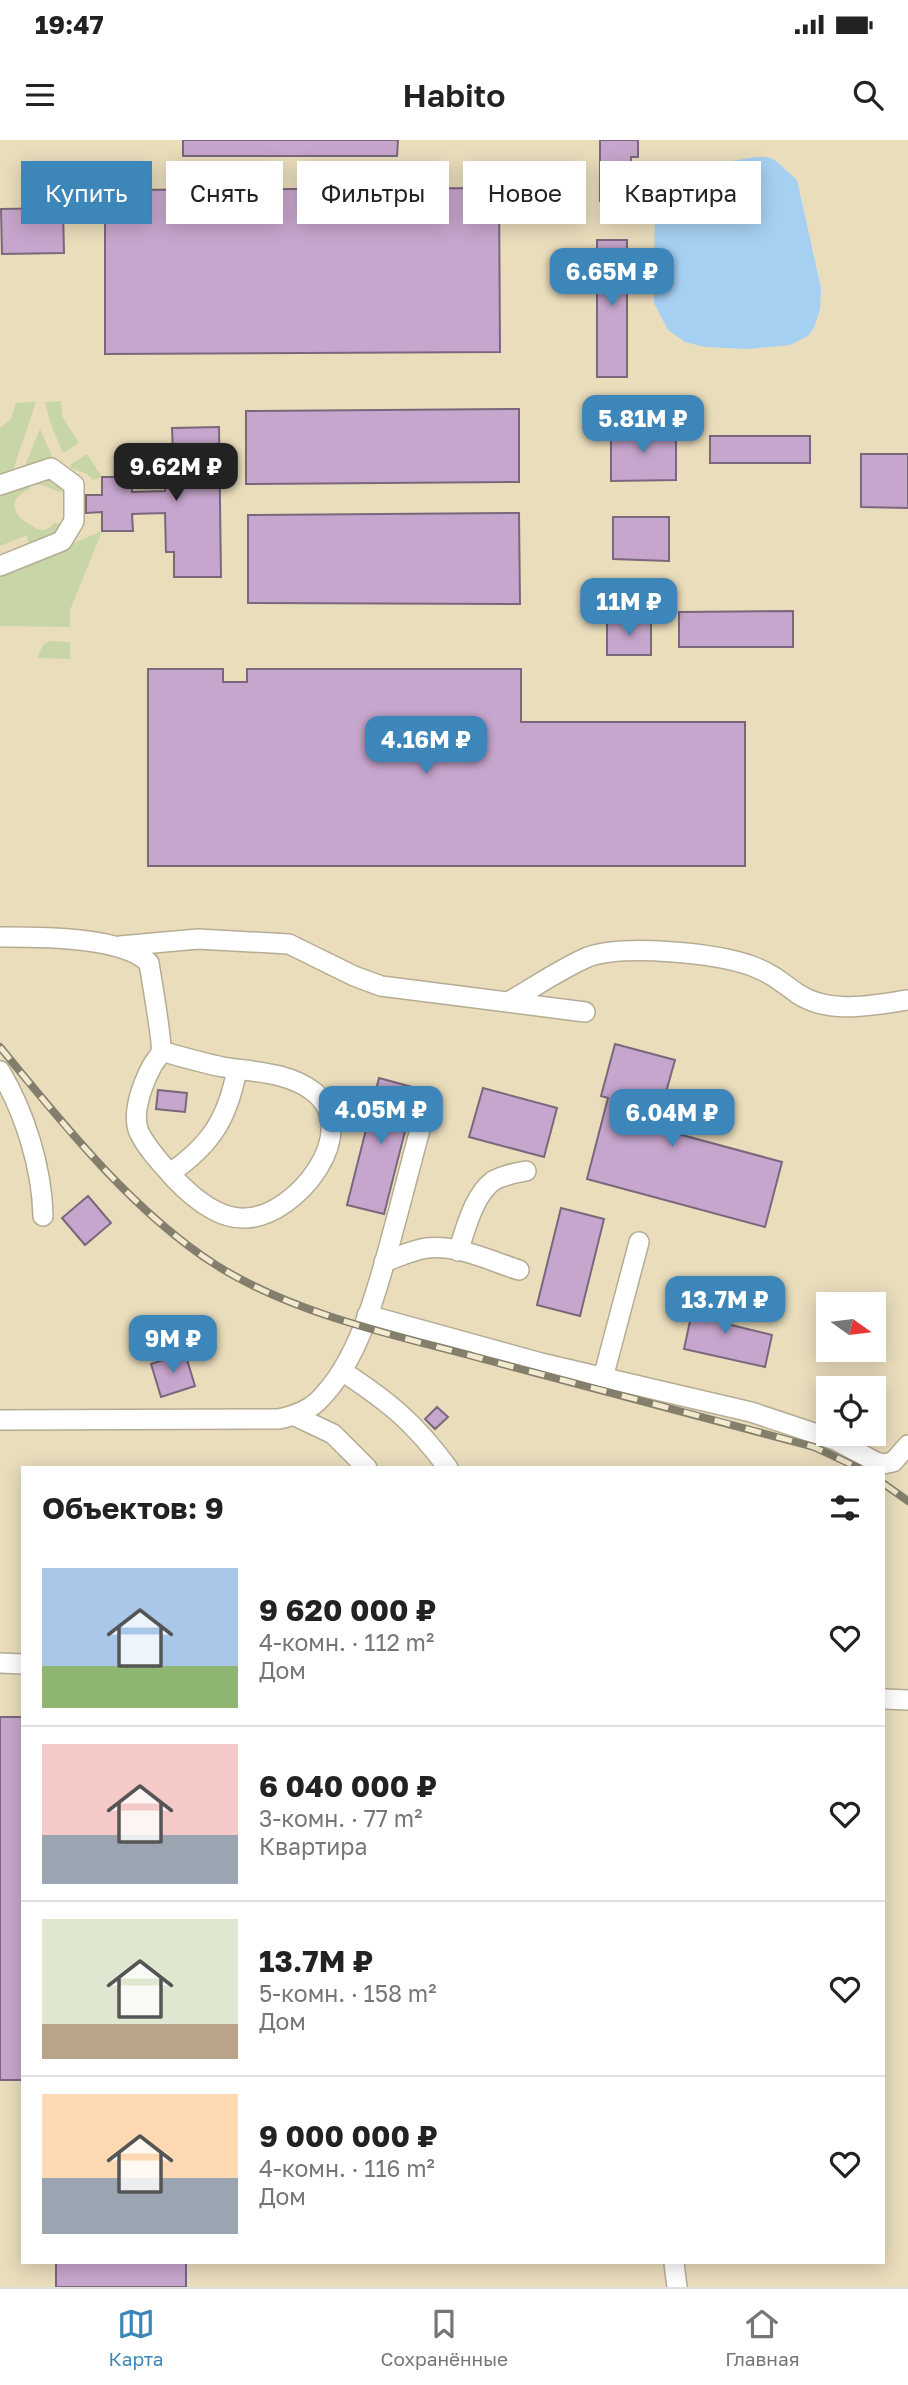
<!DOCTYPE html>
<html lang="ru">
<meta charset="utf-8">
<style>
body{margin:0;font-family:"Golos Text",sans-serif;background:#f6f6f6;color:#222;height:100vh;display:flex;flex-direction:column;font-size:26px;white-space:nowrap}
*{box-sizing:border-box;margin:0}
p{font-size:23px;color:#767676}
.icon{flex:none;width:38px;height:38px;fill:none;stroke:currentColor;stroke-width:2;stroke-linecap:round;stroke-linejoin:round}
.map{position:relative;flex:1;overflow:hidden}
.sheet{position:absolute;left:21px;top:1326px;width:864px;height:798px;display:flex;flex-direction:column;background:#fff;border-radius:0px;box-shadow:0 4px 18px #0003}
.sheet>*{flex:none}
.hud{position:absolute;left:21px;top:21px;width:866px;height:63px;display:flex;gap:14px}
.needle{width:46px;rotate:104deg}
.buttons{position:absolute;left:816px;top:1152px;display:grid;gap:14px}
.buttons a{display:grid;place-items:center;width:70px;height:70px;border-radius:0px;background:#fff;box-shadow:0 4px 18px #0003;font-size:35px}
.price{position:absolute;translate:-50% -60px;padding:0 16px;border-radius:14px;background:#3c86ba;color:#fff;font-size:23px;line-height:46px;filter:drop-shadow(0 2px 4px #0008)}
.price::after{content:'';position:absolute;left:50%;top:42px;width:21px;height:16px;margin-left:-10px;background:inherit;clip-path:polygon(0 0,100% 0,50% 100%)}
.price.selected{background:#222;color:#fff}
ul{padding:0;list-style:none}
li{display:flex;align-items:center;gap:21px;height:175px;padding:0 21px}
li+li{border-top:2px solid #e0e0e0}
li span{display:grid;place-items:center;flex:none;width:196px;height:140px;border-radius:0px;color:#555}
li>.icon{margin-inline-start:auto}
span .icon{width:84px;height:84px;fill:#fffc;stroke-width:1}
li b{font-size:30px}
h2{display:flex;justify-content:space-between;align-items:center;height:84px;padding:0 21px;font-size:30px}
.chip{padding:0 24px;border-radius:0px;background:#fff;box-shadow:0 4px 18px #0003;font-size:24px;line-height:63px}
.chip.selected{background:#3c86ba;color:#fff}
.status{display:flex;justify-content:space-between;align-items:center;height:49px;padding:0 35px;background:#fff;direction:ltr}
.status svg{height:19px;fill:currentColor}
header{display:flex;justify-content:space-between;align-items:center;height:91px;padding:0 21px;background:#fff;font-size:32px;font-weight:600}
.dock{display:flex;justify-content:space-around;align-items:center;height:98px;border-top:2px solid #e0e0e0;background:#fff;font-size:19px;color:#767676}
.dock a{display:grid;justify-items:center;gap:4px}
.dock .selected{color:#3c86ba}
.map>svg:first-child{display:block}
</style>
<div class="status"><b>19:47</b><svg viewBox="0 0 49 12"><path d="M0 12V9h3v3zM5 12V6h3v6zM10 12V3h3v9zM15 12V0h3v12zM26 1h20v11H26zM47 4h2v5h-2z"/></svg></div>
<header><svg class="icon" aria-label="menu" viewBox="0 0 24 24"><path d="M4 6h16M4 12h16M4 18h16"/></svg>Habito<svg class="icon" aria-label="search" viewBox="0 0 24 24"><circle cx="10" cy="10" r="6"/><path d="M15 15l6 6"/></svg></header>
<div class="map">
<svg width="908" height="2147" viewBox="0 0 908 2147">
<rect width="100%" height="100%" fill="#f2e9ce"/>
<path fill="#e9ddbc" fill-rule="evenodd" d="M0,0h908v2147h-908zM828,1164h45v45h-45zM828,1248h45v45h-45zM23,1328h861v795h-861z"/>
<path fill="#c8d5a6" d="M61,261l1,15 17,27 -16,10 -13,-31 -5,-20z
M36,262l-24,71 -12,4v-49l11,-9 5,-16z
M40,289l13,30 -30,11z
M87,314l15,23 -9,3 -6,-6 -16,-6 -1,-3z
M47,337l12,5 7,9c-14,4 -18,-10 -37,-6l1,4c-19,7 -21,22 -4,33 10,6 17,14 28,1l6,1 3,-3 3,2 -5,9 -32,15 -2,-12 -27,11v-54z
M102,391l-32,79v17l-70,-1v-52z
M50,501l20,1v17l-33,-1 6,-13z"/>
<path fill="#a6d0f2" d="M757,17h10l8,3 22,20 24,108 -1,21 -6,19 -6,8 -18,9 -42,4 -43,-2 -20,-5 -17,-12 -14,-27 1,-113 4,-9 15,-11z"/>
<path fill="#c7a6cd" stroke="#79687c" stroke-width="2" d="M183,0h215l-1,16h-214z
M600,0h38v17h-7v44h-31z
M499,48l1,164 -395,2v-164z
M63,68l1,45 -62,1 -1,-45z
M597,100h30v137h-30z
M519,269v73l-273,2v-73z
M219,287l2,150h-47v-25h-8l-1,-39 -33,1 1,17h-31v-19l-16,1v-18h16v-18h30v15l33,-1v-38h8l-1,-25z
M611,289h65v51l-65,1z
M710,296h100v27h-100z
M861,314h47v54l-47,-1z
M519,373l1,91 -272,-1v-88z
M613,377h56v44l-56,-2z
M793,471v36h-114v-35z
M607,480h44v35h-44z
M148,529h75v13h24v-13h274v53h224v144h-597z
M615,904l60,16 -19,68 126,34 -17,65 -178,-48 21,-81 -7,-2z
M379,938l37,10 -32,126 -37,-9z
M483,948l74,20 -13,49 -75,-20z
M158,950l29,3 -2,19 -29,-3z
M88,1056l23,27 -26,22 -23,-27z
M561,1068l43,11 -24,97 -43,-11z
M695,1158l36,8 -4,18 45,11 -7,32 -81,-18z
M185,1213l10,33 -34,11 -10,-33z
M437,1267l11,10 -13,12 -10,-10z
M0,1577h23v363h-23z
M56,2123h130v24h-130z"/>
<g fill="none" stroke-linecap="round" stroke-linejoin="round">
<g stroke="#b5ac93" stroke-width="22">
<path id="minor" d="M0,345l51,-17 23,17v36l-12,20 -62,25
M0,797c37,0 123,-1 149,26 2,13 14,81 12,89 -2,5 -7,10 -9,14 -9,17 -21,47 -13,66 8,17 23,32 35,46 18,19 45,42 72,40 51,-2 117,-87 68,-126 -25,-20 -61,-20 -91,-25 -21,-4 -41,-10 -62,-16
M120,806l78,-7 91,5 65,32 27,10 204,26
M508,862c25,-14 54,-34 80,-45 36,-13 128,-4 164,9 21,8 29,16 46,28 32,21 75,11 110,6
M0,931c25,42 42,97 43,145
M170,1033c41,-28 58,-55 67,-104
M458,1111c8,-22 15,-55 35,-70 10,-6 22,-8 33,-10
M384,1122c14,-5 28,-12 43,-14 29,-4 64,13 92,22
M367,1175l174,48 210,49 84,28 41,22 7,2 10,-2 15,-17
M342,1231c47,31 72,51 106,97
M603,1238l36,-136
M293,1275l40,19 34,34
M0,1280l279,-1c14,-3 27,-7 38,-17 46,-43 65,-131 81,-189 10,-38 20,-76 30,-114
M0,1523l23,1
M884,1559l24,1
M674,2123l3,24"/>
</g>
<use href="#minor" stroke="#fff" stroke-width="19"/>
<g stroke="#847e6c" stroke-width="8">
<path id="rail" d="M0,907c62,76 133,165 216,218 76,48 174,69 260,92 112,30 225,59 338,90l45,21
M884,1344l24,17"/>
</g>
<use href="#rail" stroke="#f2e9ce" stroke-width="5" stroke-dasharray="16" stroke-linecap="butt"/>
</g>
</svg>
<div class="buttons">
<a><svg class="needle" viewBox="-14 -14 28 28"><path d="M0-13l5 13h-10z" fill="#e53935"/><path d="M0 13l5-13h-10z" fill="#767676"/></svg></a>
<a><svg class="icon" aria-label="locate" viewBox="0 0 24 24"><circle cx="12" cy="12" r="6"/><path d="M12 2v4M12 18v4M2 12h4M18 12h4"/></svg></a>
</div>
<b class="price" style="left:612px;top:168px">6.65M ₽</b>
<b class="price" style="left:643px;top:315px">5.81M ₽</b>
<b class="price selected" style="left:176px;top:363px">9.62M ₽</b>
<b class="price" style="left:629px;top:498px">11M ₽</b>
<b class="price" style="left:426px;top:636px">4.16M ₽</b>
<b class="price" style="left:381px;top:1006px">4.05M ₽</b>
<b class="price" style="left:672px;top:1009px">6.04M ₽</b>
<b class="price" style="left:725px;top:1196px">13.7M ₽</b>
<b class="price" style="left:173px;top:1235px">9M ₽</b>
<div class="hud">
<a class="chip selected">Купить</a>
<a class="chip">Снять</a>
<a class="chip">Фильтры</a>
<a class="chip">Новое</a>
<a class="chip">Квартира</a>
</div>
<section class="sheet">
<h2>Объектов: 9<svg class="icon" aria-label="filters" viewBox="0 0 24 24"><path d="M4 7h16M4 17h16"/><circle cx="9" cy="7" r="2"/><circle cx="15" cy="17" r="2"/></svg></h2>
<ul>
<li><span style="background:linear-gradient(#a9c7e8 70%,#8fb573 0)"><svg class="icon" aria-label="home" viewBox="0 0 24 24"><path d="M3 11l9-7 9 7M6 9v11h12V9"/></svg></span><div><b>9 620 000 ₽</b><p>4-комн. · 112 m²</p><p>Дом</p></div><svg class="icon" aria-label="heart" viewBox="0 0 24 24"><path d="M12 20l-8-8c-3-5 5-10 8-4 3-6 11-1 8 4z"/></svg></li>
<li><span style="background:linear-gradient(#f6c9c9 65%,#9aa5b1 0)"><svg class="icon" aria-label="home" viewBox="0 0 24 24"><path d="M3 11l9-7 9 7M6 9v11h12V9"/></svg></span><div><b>6 040 000 ₽</b><p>3-комн. · 77 m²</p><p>Квартира</p></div><svg class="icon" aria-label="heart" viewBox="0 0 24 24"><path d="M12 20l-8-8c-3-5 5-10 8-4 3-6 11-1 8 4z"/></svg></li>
<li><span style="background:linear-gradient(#dfe7d0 75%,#b9a48a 0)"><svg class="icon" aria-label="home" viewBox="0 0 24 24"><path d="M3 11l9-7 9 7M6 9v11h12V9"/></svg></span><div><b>13.7M ₽</b><p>5-комн. · 158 m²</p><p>Дом</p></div><svg class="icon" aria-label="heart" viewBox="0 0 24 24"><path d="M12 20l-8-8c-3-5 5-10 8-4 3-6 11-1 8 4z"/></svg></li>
<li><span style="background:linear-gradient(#ffd9b3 60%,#9aa5b1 0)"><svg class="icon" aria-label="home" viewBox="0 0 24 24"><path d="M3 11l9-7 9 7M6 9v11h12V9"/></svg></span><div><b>9 000 000 ₽</b><p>4-комн. · 116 m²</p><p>Дом</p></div><svg class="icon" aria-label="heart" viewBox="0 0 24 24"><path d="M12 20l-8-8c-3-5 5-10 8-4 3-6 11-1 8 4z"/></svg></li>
</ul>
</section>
</div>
<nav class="dock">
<a class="selected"><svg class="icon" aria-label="map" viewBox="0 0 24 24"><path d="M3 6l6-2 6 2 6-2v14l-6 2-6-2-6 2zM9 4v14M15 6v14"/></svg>Карта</a>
<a><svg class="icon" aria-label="saved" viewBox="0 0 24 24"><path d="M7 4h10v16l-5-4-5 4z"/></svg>Сохранённые</a>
<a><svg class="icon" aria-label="home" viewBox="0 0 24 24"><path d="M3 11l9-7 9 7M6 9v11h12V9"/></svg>Главная</a>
</nav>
